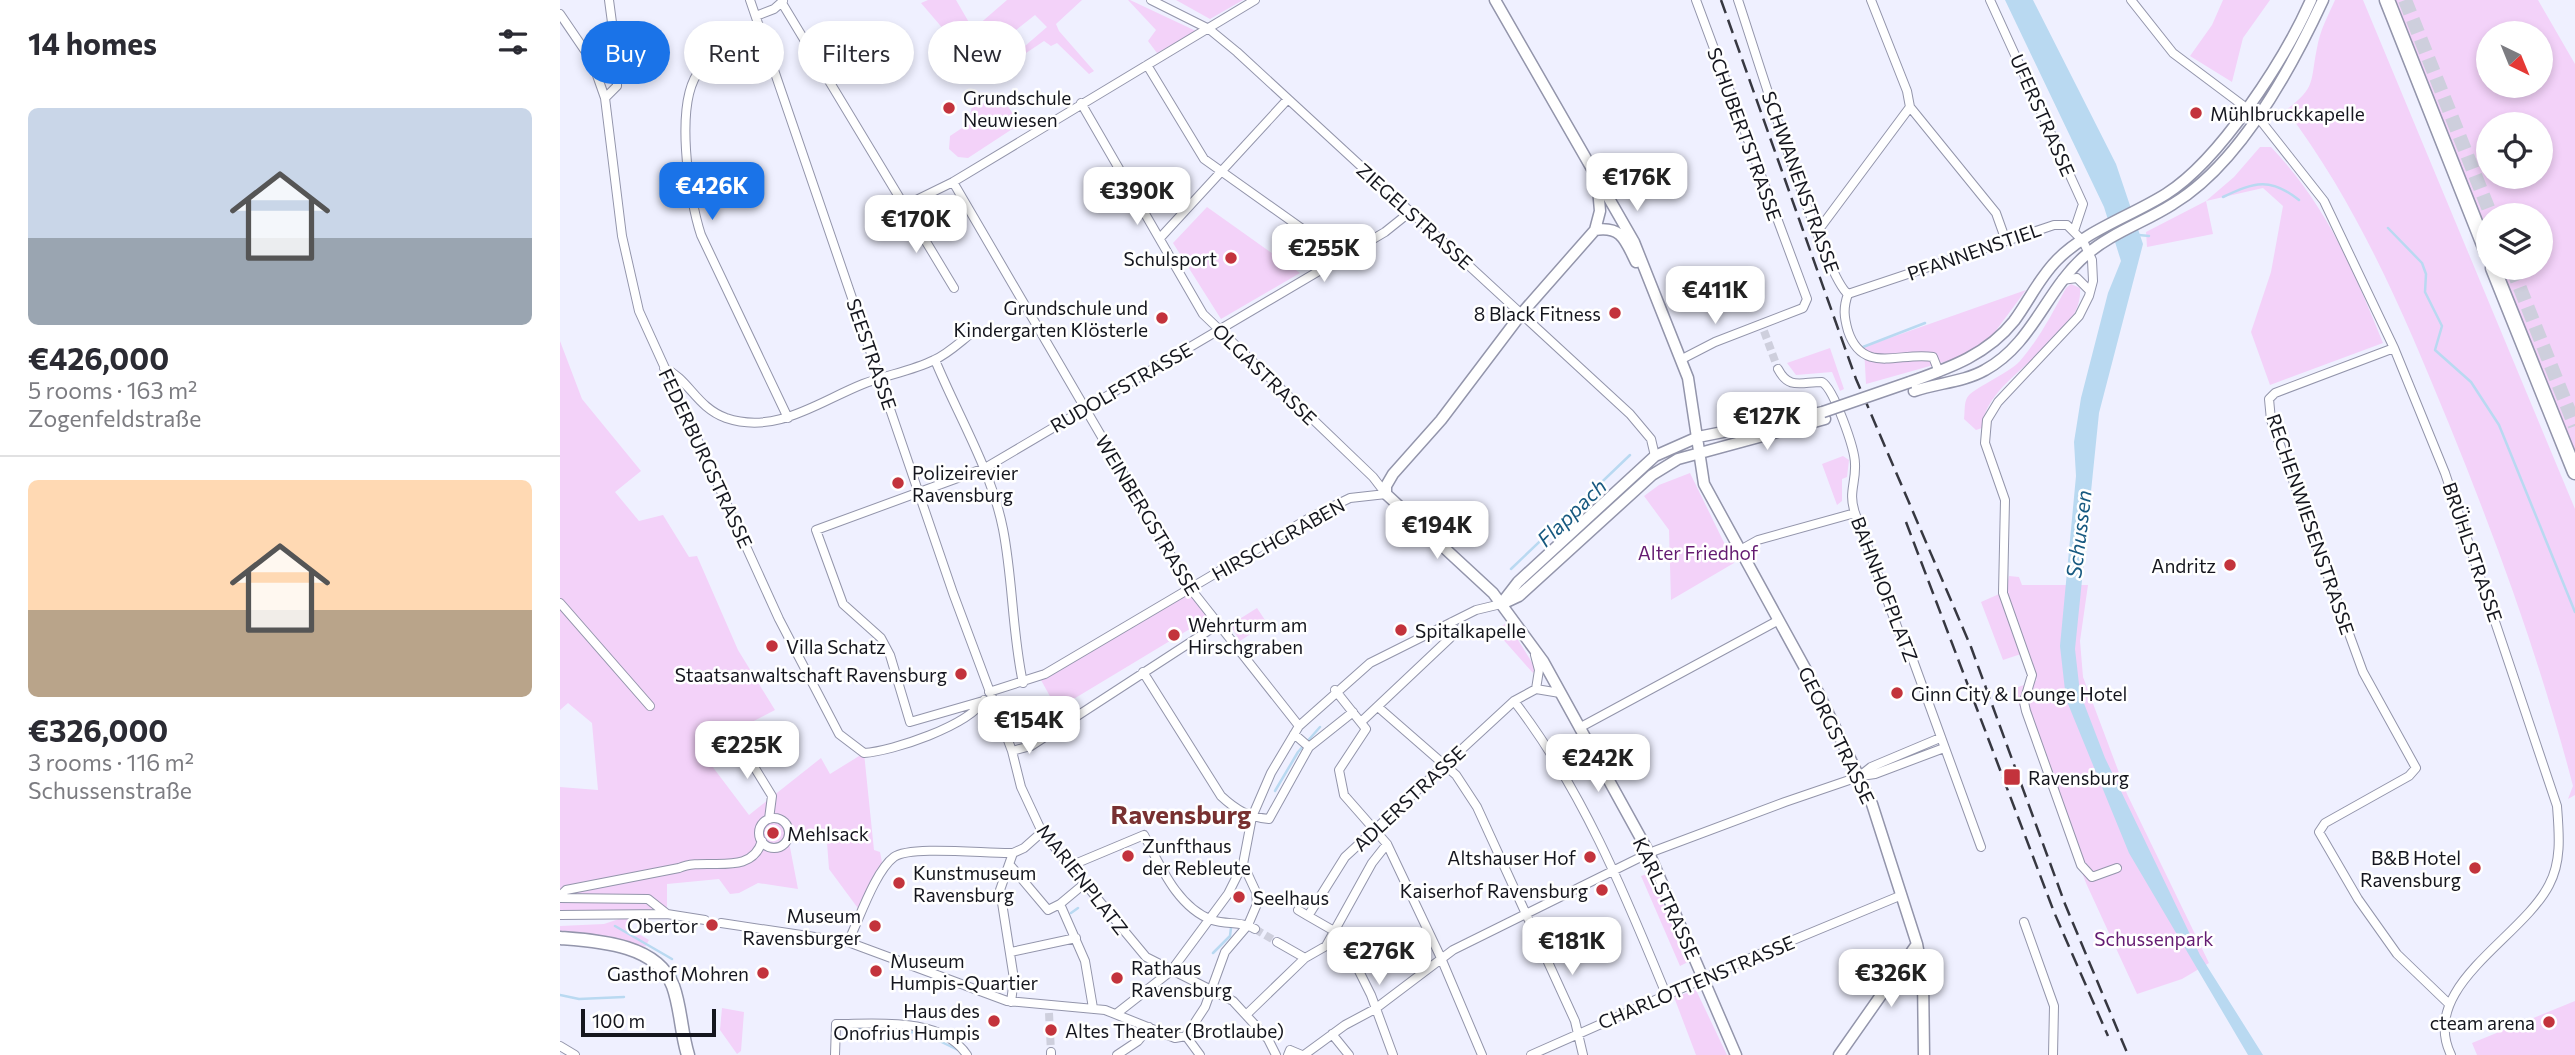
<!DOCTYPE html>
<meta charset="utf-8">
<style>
body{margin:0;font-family:Commissioner,sans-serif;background:#f7f7f7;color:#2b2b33;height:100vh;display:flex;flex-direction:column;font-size:26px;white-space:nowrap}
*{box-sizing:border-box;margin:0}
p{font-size:23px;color:#7c7c81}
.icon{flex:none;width:38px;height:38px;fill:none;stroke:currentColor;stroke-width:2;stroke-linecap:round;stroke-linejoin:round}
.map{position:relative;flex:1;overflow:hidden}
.drawer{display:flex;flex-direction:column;background:#fff;width:560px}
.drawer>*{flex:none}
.hud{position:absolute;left:21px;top:21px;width:665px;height:63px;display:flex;gap:14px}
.needle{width:46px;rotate:137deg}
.fabs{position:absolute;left:1916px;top:21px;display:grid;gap:14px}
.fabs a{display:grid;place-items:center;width:77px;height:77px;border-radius:50%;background:#fff;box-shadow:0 4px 10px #0003;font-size:35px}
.scale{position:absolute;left:21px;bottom:18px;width:135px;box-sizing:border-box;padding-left:7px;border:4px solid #15161e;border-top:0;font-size:19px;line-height:24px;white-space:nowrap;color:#15161e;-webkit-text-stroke:5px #fff;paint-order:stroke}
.price{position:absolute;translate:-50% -60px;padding:0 16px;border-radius:14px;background:#fff;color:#222;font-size:23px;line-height:46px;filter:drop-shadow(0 2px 4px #0008)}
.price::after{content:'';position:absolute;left:50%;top:42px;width:21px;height:16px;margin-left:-10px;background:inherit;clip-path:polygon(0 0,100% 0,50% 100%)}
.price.current{background:#1a73e8;color:#fff}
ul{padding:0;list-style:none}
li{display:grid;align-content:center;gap:14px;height:371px;padding:0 28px}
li+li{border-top:2px solid #e1e1e2}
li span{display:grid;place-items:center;height:217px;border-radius:10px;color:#555}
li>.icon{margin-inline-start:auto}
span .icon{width:126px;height:126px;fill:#fffc;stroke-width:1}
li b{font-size:30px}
h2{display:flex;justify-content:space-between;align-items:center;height:84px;padding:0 28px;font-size:30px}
.pill{padding:0 24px;border-radius:32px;background:#fff;box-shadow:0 4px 10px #0003;font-size:24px;line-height:63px}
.pill.current{background:#1a73e8;color:#fff}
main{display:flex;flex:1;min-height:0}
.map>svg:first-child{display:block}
</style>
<main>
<section class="drawer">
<h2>14 homes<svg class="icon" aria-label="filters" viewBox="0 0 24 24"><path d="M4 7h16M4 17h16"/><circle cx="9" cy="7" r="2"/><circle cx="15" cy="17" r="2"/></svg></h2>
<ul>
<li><span style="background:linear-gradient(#c9d6e8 60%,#9aa5b1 0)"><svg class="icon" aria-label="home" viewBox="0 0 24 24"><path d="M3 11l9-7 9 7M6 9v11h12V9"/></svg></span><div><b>€426,000</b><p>5 rooms · 163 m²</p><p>Zogenfeldstraße</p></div></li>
<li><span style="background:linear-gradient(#ffd9b3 60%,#b9a48a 0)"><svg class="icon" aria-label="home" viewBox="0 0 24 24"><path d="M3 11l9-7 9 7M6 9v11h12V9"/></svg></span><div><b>€326,000</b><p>3 rooms · 116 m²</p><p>Schussenstraße</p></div></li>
</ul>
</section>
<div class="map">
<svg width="2015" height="1055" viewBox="0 0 2015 1055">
<rect width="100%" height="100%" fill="#eff0ff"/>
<path fill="#f3d2f9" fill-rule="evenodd" d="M368,0h28l40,69 -4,4 -36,-38 -5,3 -30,-35z
M447,0h75l-26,24 3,7 35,40 -5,3 -32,-31 -6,3 -7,-5 -36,24 -4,-1 43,-37 -12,-12 -44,35 -14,-24z
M568,0h2l66,31 -39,22 -9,-12 8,-11z
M616,0h67l-33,19z
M1663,0h47l-27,38 -11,44 -42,-26 22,-31z
M1775,0h28l212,509v286l-7,4 5,-13c-32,-123 -76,-244 -124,-362 -45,-110 -91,-219 -163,-314 31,-23 24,-29 31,-62 3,-18 11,-32 18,-48z
M1834,0h144l37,64v388l-74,-184h40v-53h-53v21zM1928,33h53v53h-53zM1928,124h53v53h-53z
M442,98l18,26 -52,34 -10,-1 -9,-8 1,-13 18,-12 4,-18z
M1700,147h11c56,59 82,122 112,196l-113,42 -19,-53 20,-60 12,-66 -20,-18 -57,13 7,33 -66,13 -1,-15 60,-31 28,-24z
M647,207l93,66 -79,46 -48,-76z
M1511,284l9,4c4,55 -95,86 -98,140l-6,2 -12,-11c1,-7 0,-16 3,-21 4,-9 41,-24 53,-37 19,-22 32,-47 46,-73z
M1466,290l-37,50 -27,17 -96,27 -2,-37z
M0,341l22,58 59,72 -26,21 24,29 24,-6 26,42 8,-1 41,94 37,60 -37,19 -26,37 37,49 72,-57 9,16 34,-21 10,97 6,2 2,10 -22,49 -31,-42 -3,-40 -38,8 10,52 -40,-6 -19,10 -9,1 -11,-15 -52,5v30l-107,1v-128l38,3 -6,-67 -24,-20 -8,7z
M1270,348l14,41 -4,2 -8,-19 -36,3 -9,-12z
M1283,456l6,4 -2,17 -5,2v22l-5,4 -15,-41z
M1130,473l44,90 -63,37 -2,-70 -25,-34 15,-11z
M1449,576l10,1 3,8h66l-8,56 3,36 44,117 82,169 -27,16 -45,15 -51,-111 -73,-194 24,-9 -13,-13 3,-15 -24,8 -22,-58 25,-11z
M630,591l18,27 -151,91 -16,-29z
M697,608l10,15 -27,18 -10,-16z
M947,622l29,47 -3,4 -32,-36 1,-11z
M1090,873l38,89 -8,4 -39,-90z
M68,916l2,13 19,11 -4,7 -32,-10 -53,-5v-6l44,-2z
M1136,990l31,65h-31l-22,-58z
M2015,1001v54h-98l-5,-12z
M162,1008l22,4 -3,39 -4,3 -17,-24z"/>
<path fill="#b9d9f1" d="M1445,0h28l83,164 27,80 -44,169 -24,236 5,44 25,65 95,197 63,100h-15l-119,-202 -63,-154 -6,-53 16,-170 -2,-34 7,-44 27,-105 13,-32 -17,-54z"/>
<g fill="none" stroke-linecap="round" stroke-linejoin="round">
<path stroke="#b9d9f1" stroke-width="2.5" d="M1663,197c32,-15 47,-20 76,3
M1828,228l34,35 4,11 -1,18 17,34 -7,24 36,32 28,43 76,187
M1579,235l10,1
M1303,347l62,-24
M951,569l119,-114
M715,791l23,-39 22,-25
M511,913l7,-5
M55,926l57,33
M653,953l17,-17 1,-8
M116,971v7
M0,995l19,4 45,-2
M297,1028l66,5 35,17"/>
<path stroke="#cecfdd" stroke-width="8" stroke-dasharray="8 4" stroke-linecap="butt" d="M1204,331l14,38
M695,929l22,13
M489,1013l2,39"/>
<path stroke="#cecfdd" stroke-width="14" stroke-dasharray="14 7" stroke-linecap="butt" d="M1845,0l86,215
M1952,268l63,158"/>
<g stroke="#9395ab" stroke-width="10">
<path id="street" d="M49,0l8,60v26l-12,12 17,138 17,75 140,308 60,115 25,19c29,-2 104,-27 120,-53
M190,0l203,593 59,158 9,36 21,45 104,125 87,44 35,38 8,16
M591,0l58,29 28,23 393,362 21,25 4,17
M1178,0c15,44 86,277 110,294
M1430,0l93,204 -9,27
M1571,0l42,53 84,63 67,85 70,147 51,125 112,333c2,27 5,55 -8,79 -28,54 -131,102 -98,170
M222,3l172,285
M0,14l32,47 13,37
M196,16l18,-7 9,-8
M204,41c-19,7 -49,12 -63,28 -28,30 -12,130 0,166l87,183
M587,65l57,94 138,98
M521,103l122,211 170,163 13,17
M1350,107l86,106 10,28
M393,182l237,406 109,138
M344,206l49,-24 302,-182
M1257,232l93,-125 -3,-16 -36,-91
M600,238l127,-138
M1502,280l15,-2 13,13
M1288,294l206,-69h13l16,16 9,19 1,21 -4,15 -10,20 -81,86 -11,18 -2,23 20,57 -2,93 29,82 -8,27 2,9 55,154 11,12 25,-9
M1288,294c-5,14 -4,23 0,37 15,45 53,20 85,26l6,15
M1834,348l-119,45 -6,6 2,21 92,252 53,96 -7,8 -84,47 -6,9 39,67 39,55 51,49
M1122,359l33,-17 88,-34 4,-9 -111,-299
M375,360c23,56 56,109 68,169 10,51 9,103 20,154
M104,368c25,11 32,39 62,50 50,17 92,-16 137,-34 23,-9 49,-13 71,-24 14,-6 27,-19 39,-28
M1218,369c11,21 23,13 44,13 12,7 33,67 33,82 1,20 -7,28 0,49l44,119 7,9 75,206
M1180,550l18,-10 97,-27
M0,603l90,103
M975,655l4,15 -3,19
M583,672l78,124c15,14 27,21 48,23l40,-72 44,-35
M775,690l31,39 -27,41 5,25 43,49 54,114 41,97
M429,692l56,-18 266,-157 39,-19 36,-4
M423,701l-73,21 -20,-67 -9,-17 -38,-34 -27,-74 169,-62 400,-236 25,-20
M954,701c68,88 110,191 152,293
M818,707l78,68 21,32 98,214 8,34
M801,722l89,-84 4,-6 -2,-10
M1019,728l200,-108
M734,734l15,13
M452,751l19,-5 186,-121
M185,752l27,44 -3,23
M1301,775l10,-8 69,-29
M199 833a15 15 0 1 1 30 0a15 15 0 1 1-30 0Z
M450,865l38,45 12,-6
M510,866l74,-31c16,30 33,72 68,85 15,5 30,1 43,9
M524,884l-24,20 25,57 8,47
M0,896l6,-6 113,-22c26,-12 72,10 83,-27
M0,898l88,1 19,15
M738,910l10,6 37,-59 169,-156 22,-12 24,4
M0,915l107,-1 38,6
M748,916l33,19 30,60 22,60
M1464,922l30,84 -1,49
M161,923l127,19 159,59 98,9 70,28 11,-2
M288,942c11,-22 27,-71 46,-85 17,-12 94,-3 119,-4l11,-5 18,-16
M717,942l28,16
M451,952l65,-14
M451,1002l3,-23 -14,-89 13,-37
M556,1014l55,-43 57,-77 15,-30 9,-47 19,-44 28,-47 71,-63 106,-53 25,-6
M687,1014l58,-56 21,-12 46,-83 15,-19
M772,1034l17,21
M626,1036l19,-29 20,-55 23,-27 9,-21 -1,-12 -13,-28
M626,1036l14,19
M0,1046l15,9
M491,1052v3
M275,1055l1,-31c40,0 105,-8 131,31
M557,1055l21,-14 11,-14
M728,1055l2,-5 12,5
M744,1055l41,-30 30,-16 78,-59 196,-97 136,-51 76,-26 14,-2 69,-26
M971,1055l226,-100 145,-60"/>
</g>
<g stroke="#9395ab" stroke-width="13">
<path id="secondary" d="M935,0l139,242 54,136 16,106 113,206 55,114 45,140 6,33 1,78
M1038,188l2,23 -5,19 -73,83 -81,107 -48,54 -7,12v8l107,99 50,68 106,192 87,202
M1035,230c27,-4 30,10 41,32
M1350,382c39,-14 77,-27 104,-61 15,-20 25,-43 43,-61 28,-29 74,-44 109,-66 54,-34 119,-135 145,-194
M1354,391c23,-8 50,-9 71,-21 48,-26 61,-81 101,-115 25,-22 59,-33 87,-51 67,-40 118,-135 150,-204
M944,603l15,-7 133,-121 26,-16 147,-40
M941,604l17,-22 137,-126 43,-19 125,-25
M1279,1055l78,-111"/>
</g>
<g stroke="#9395ab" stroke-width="15">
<path id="primary" d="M0,938c38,3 97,6 113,48 8,22 8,47 15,69"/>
</g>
<g stroke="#9395ab" stroke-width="17">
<path id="highway" d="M1827,0l101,255
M1933,268l82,204"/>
</g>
<use href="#street" stroke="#fff" stroke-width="8"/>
<use href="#secondary" stroke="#fff" stroke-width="10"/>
<use href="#primary" stroke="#fff" stroke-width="12"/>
<use href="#highway" stroke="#fff" stroke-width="14"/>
<path stroke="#373841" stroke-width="2.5" stroke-dasharray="14 7" stroke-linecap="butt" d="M1161,0l135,379 115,268 94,257 63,151
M1346,522l148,390 54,124"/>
<g stroke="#9395ab" stroke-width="13" stroke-linecap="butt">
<path id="secondary-bridge" d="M1263,412l87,-30"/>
</g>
<use href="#secondary-bridge" stroke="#fff" stroke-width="10"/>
</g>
<g fill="#c3333c" stroke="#fff" stroke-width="2.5">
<circle cx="389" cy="108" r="7"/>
<circle cx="1636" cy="113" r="7"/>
<circle cx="671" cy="258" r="7"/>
<circle cx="1055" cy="313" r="7"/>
<circle cx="602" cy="318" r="7"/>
<circle cx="338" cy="483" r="7"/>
<circle cx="1670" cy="565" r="7"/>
<circle cx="841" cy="630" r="7"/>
<circle cx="614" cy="635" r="7"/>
<circle cx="212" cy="646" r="7"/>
<circle cx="401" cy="674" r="7"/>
<circle cx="1337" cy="693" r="7"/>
<rect x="1443" y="768" width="18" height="18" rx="3.5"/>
<circle cx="213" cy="833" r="7"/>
<circle cx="568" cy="856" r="7"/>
<circle cx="1030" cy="857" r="7"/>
<circle cx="1915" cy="868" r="7"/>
<circle cx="339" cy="883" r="7"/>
<circle cx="1042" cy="890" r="7"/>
<circle cx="679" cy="897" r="7"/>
<circle cx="152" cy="925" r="7"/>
<circle cx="315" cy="926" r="7"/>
<circle cx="316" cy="971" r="7"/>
<circle cx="203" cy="973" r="7"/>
<circle cx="557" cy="978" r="7"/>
<circle cx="434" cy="1021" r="7"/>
<circle cx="1989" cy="1022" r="7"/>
<circle cx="491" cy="1030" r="7"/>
</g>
<g text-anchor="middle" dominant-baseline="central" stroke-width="5" stroke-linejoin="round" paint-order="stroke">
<g font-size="19" fill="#15161e" stroke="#fff" text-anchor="start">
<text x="403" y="97">Grundschule<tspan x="403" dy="22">Neuwiesen</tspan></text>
<text x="1650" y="113">Mühlbruckkapelle</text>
<text x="657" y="258" text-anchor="end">Schulsport</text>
<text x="588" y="307" text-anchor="end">Grundschule und<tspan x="588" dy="22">Kindergarten Klösterle</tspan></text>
<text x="1041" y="313" text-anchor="end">8 Black Fitness</text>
<text x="352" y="472">Polizeirevier<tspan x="352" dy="22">Ravensburg</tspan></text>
<text x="1656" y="565" text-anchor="end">Andritz</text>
<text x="628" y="624">Wehrturm am<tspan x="628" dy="22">Hirschgraben</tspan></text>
<text x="855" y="630">Spitalkapelle</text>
<text x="226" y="646">Villa Schatz</text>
<text x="387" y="674" text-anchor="end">Staatsanwaltschaft Ravensburg</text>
<text x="1351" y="693">Ginn City &amp; Lounge Hotel</text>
<text x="1468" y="777">Ravensburg</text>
<text x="227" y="833">Mehlsack</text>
<text x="582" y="845">Zunfthaus<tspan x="582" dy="22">der Rebleute</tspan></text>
<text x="1016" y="857" text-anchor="end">Altshauser Hof</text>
<text x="1901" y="857" text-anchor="end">B&amp;B Hotel<tspan x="1901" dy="22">Ravensburg</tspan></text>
<text x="353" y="872">Kunstmuseum<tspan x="353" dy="22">Ravensburg</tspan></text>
<text x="1028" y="890" text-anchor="end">Kaiserhof Ravensburg</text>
<text x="693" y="897">Seelhaus</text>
<text x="301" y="915" text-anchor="end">Museum<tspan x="301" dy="22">Ravensburger</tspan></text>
<text x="138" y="925" text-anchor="end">Obertor</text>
<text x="330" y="960">Museum<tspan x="330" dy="22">Humpis-Quartier</tspan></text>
<text x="571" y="967">Rathaus<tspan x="571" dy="22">Ravensburg</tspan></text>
<text x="189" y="973" text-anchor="end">Gasthof Mohren</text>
<text x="420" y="1010" text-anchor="end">Haus des<tspan x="420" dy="22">Onofrius Humpis</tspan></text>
<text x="1975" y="1022" text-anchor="end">cteam arena</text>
<text x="505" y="1030">Altes Theater (Brotlaube)</text>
</g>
<g font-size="19" fill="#15161e" stroke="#fff">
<text transform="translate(1483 115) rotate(66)">UFERSTRASSE</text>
<text transform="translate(1185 134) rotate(70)">SCHUBERTSTRASSE</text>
<text transform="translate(1241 182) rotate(70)">SCHWANENSTRASSE</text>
<text transform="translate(855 216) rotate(42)">ZIEGELSTRASSE</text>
<text transform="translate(1414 251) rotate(-19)">PFANNENSTIEL</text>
<text transform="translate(312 354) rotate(71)">SEESTRASSE</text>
<text transform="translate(705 374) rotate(44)">OLGASTRASSE</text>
<text transform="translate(561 387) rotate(-30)">RUDOLFSTRASSE</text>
<text transform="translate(146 458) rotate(65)">FEDERBURGSTRASSE</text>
<text transform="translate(588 515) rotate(59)">WEINBERGSTRASSE</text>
<text transform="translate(1751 524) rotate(71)">RECHENWIESENSTRASSE</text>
<text transform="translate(718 539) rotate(-29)">HIRSCHGRABEN</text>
<text transform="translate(1913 552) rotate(71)">BRÜHLSTRASSE</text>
<text transform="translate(1325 589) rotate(69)">BAHNHOFPLATZ</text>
<text transform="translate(1277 735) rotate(64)">GEORGSTRASSE</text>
<text transform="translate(849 798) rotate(-43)">ADLERSTRASSE</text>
<text transform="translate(523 879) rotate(52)">MARIENPLATZ</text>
<text transform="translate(1107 898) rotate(65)">KARLSTRASSE</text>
<text transform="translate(1136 982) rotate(-23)">CHARLOTTENSTRASSE</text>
</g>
<g font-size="19" fill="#641b71" stroke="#fff">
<text x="1138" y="552">Alter Friedhof</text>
<text x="1594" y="938">Schussenpark</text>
</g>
<g font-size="21" font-style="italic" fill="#175980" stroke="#fff">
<text transform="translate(1011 512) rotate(-44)">Flappach</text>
<text transform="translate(1518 534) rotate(-83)">Schussen</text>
</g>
<g font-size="26" font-weight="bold" fill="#783131" stroke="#fff">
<text x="621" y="813">Ravensburg</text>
</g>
</g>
</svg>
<div class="fabs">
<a><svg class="needle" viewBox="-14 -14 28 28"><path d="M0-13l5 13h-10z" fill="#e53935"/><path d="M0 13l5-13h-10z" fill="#7c7c81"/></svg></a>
<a><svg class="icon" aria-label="locate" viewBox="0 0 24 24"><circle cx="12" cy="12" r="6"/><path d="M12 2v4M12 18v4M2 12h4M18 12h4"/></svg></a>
<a><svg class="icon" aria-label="layers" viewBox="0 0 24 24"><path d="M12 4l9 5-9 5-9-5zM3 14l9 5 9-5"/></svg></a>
</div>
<div class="scale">100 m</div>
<b class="price" style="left:1077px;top:213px">€176K</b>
<b class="price current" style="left:152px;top:222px">€426K</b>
<b class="price" style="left:577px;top:227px">€390K</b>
<b class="price" style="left:356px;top:255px">€170K</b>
<b class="price" style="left:764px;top:284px">€255K</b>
<b class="price" style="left:1155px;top:326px">€411K</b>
<b class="price" style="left:1207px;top:452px">€127K</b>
<b class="price" style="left:877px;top:561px">€194K</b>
<b class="price" style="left:469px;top:756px">€154K</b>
<b class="price" style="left:187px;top:781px">€225K</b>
<b class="price" style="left:1038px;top:794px">€242K</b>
<b class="price" style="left:1012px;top:977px">€181K</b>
<b class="price" style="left:819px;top:987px">€276K</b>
<b class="price" style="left:1331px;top:1009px">€326K</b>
<div class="hud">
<a class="pill current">Buy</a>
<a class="pill">Rent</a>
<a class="pill">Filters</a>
<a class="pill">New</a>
</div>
</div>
</main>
